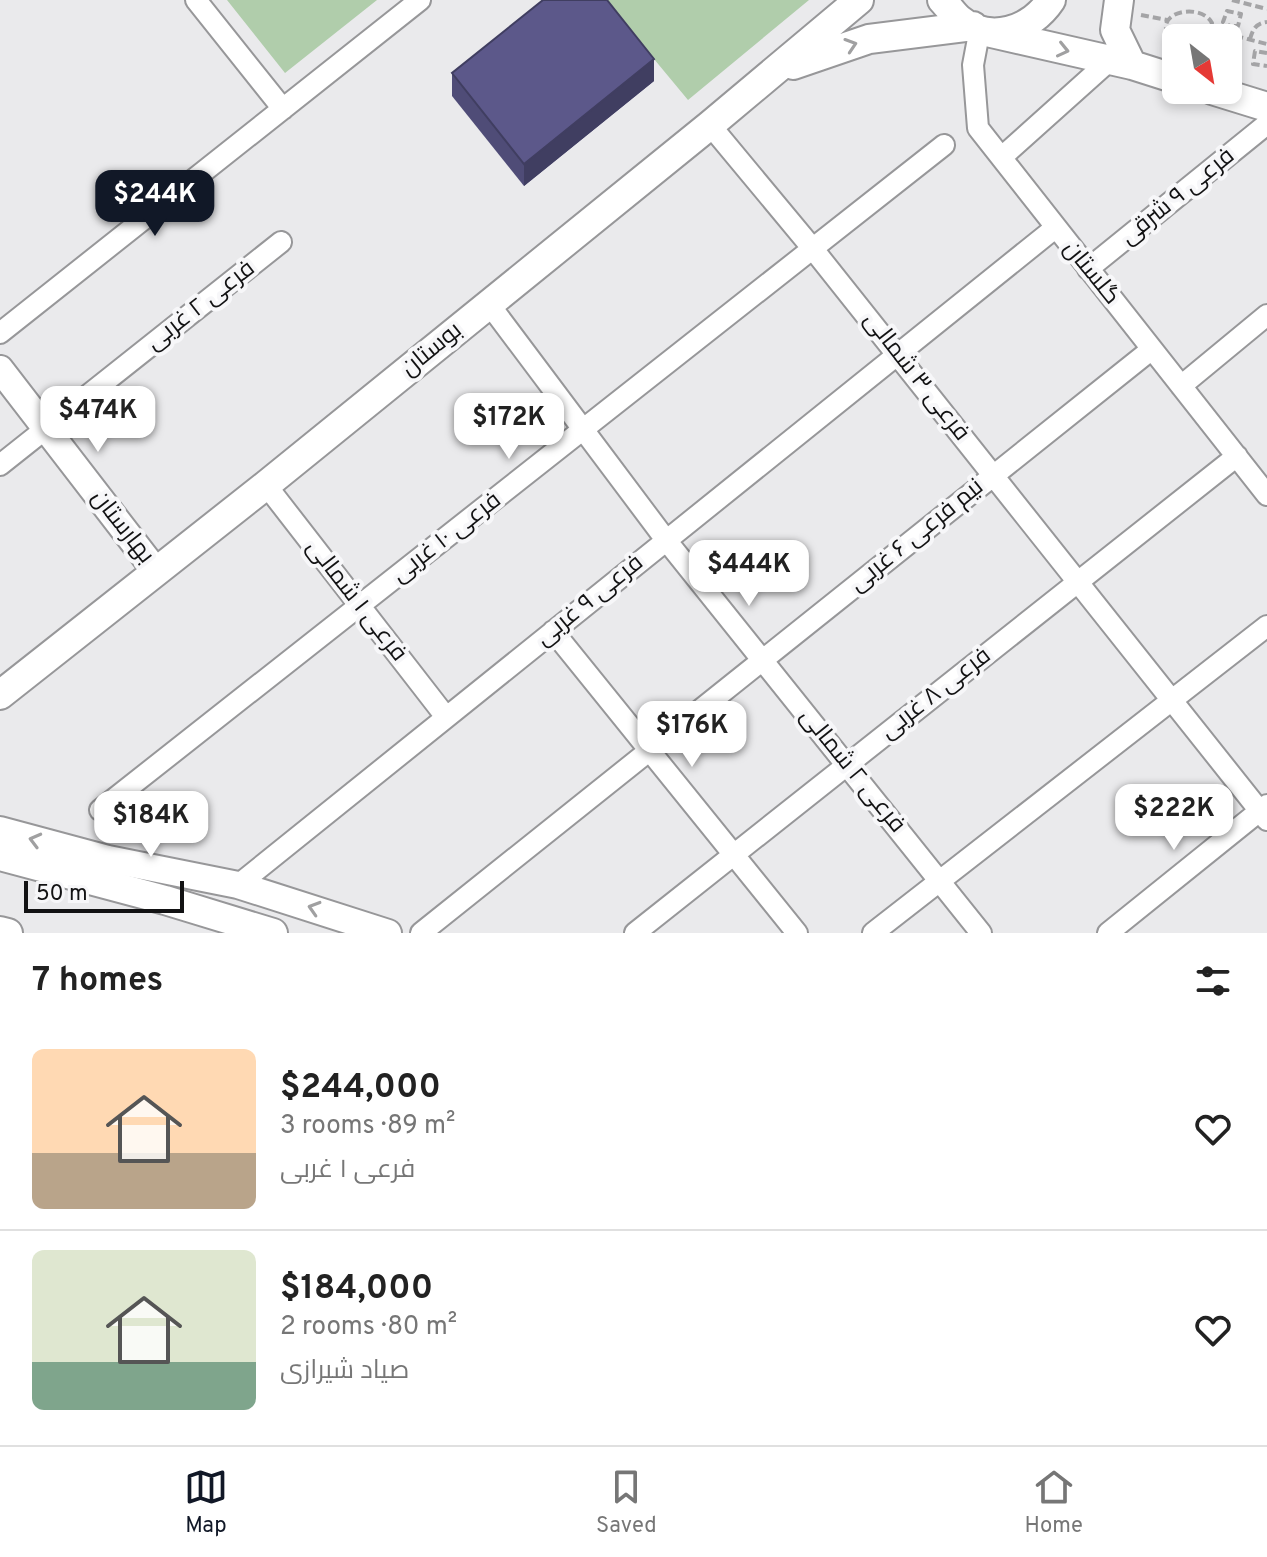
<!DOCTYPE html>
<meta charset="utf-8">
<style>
body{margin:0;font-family:Overpass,Cairo,sans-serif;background:#f6f6f6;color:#222;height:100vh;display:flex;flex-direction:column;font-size:30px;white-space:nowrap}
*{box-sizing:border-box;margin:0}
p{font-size:26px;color:#767676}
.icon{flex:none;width:44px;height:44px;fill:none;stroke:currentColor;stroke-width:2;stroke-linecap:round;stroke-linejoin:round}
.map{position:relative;height:933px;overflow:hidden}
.sheet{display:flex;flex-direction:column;background:#fff;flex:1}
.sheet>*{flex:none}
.needle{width:52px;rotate:149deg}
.tools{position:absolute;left:1162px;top:24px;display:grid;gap:16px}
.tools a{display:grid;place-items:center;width:80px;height:80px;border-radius:12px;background:#fff;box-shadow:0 4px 12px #0003;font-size:40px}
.scale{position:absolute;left:24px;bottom:20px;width:160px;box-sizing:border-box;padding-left:8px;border:4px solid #121213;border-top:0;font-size:22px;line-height:28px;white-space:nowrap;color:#121213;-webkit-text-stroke:6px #f7f7f9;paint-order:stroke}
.price{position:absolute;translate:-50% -68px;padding:0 18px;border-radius:16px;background:#fff;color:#222;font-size:26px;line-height:52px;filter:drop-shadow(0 2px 4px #0008)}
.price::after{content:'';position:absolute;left:50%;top:48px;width:24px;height:18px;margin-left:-12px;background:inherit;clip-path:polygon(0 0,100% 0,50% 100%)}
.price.selected{background:#111827;color:#fff}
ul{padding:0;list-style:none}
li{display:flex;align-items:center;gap:24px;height:200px;padding:0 32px}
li+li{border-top:2px solid #e0e0e0}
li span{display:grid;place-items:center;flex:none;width:224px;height:160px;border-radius:12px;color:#555}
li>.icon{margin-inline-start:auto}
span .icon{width:96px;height:96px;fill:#fffc;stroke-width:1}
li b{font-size:34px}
h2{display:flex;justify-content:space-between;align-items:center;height:96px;padding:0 32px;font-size:34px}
.dock{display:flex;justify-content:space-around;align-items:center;height:112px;border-top:2px solid #e0e0e0;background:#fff;font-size:22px;color:#767676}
.dock a{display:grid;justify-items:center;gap:4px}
.dock .selected{color:#111827}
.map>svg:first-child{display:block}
</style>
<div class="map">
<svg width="1267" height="933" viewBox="0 0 1267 933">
<rect width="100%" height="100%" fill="#eaeaec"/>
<path fill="#b0cdab" d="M227,0h150l-92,73z
M605,0h204l-121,100z"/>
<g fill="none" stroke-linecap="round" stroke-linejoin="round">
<g stroke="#979799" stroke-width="24">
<path id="minor" d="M196,0l87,109
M980,28l-7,37 5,63 289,367
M710,125l103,124 454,571
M1002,157l107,-96
M1088,269l179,-145
M489,304l177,236 315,393
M0,333l420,-333
M1181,386l86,-71
M0,465l281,-223
M266,485l180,232
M553,631l244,302
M100,810l844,-665
M238,885l817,-657
M421,933l731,-584
M635,933l602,-477
M873,933l394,-307
M1108,933l159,-128"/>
</g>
<g stroke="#979799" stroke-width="30">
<path id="tertiary" d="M0,369l155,201
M0,830l108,29 130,26 150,48"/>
</g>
<g stroke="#979799" stroke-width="32">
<path id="secondary" d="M942,0c6,6 11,14 17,19 31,26 72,11 92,-19
M1119,0l-4,30 17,35
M987,32l145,33 44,14
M793,65l76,-26 104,-13
M1212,90l55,17
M0,695l266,-210 444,-360 149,-125
M0,856l165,44 108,33
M0,931l8,2"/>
</g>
<path stroke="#a4a4a6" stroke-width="4" stroke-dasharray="8 4" stroke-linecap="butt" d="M1232,0l35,9
M1141,15l26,5
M1212,30l55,14
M1229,34l1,-8h8l3,-12 -14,-3 -4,11 7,4
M1250,39c3,-10 6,-16 17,-17
M1228,43l11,3 -3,12 -8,-1
M1176,44c-33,-30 24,-44 36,-21l-4,15
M1267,53l-12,-2 -2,13 14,2"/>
<use href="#minor" stroke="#fff" stroke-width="20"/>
<use href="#tertiary" stroke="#fff" stroke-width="26"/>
<use href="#secondary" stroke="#fff" stroke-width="28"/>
</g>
<path fill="#4f4c77" d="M452,73l202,8 -130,105 -72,-90z"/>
<path fill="#403e61" d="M654,59v22l-130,105v-22z"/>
<path fill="#5c588a" stroke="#403e61" stroke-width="2" d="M543,0h64l47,59 -130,105 -72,-91z"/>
<defs><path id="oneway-chevron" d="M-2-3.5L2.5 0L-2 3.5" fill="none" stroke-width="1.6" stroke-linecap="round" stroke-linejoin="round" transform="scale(2)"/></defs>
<g stroke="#a0a0a1">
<use href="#oneway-chevron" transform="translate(851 45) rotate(-18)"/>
<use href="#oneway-chevron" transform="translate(1063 50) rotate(13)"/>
<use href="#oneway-chevron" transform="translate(35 840) rotate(-165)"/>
<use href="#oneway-chevron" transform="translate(314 908) rotate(-163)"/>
</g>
<g text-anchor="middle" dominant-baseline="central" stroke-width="8" stroke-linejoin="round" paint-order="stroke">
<g font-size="24" fill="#121213" stroke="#f7f7f9">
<text transform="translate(1178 197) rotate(-39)">فرعی ۹ شرقی</text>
<text transform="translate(1091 273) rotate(51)">گلستان</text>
<text transform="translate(201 306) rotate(-38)">فرعی ۲ غربی</text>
<text transform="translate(432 350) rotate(-39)">بوستان</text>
<text transform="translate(916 377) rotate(52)">فرعی ۳ شمالی</text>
<text transform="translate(122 527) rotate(52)">بهارستان</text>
<text transform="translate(917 536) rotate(-39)">نیم فرعی ۶ غربی</text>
<text transform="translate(447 538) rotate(-38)">فرعی ۱۰ غربی</text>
<text transform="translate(356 601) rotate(52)">فرعی ۱ شمالی</text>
<text transform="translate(590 601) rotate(-39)">فرعی ۹ غربی</text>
<text transform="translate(936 694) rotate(-38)">فرعی ۸ غربی</text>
<text transform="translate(852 771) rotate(51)">فرعی ۲ شمالی</text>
</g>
</g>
</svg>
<div class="tools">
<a><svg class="needle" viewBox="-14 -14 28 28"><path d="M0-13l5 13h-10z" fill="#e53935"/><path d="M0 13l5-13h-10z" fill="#767676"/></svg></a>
</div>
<div class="scale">50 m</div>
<b class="price selected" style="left:155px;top:238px">$244K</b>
<b class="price" style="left:98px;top:454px">$474K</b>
<b class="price" style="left:509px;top:461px">$172K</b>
<b class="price" style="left:749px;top:608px">$444K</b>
<b class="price" style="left:692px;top:769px">$176K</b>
<b class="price" style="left:1174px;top:852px">$222K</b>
<b class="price" style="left:151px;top:859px">$184K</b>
</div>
<section class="sheet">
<h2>7 homes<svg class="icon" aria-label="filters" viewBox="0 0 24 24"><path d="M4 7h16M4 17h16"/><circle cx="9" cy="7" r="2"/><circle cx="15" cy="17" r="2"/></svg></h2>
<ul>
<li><span style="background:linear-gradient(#ffd9b3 65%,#b9a48a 0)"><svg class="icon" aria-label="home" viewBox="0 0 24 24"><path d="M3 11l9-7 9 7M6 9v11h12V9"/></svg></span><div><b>$244,000</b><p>3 rooms · 89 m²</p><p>فرعی ۱ غربی</p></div><svg class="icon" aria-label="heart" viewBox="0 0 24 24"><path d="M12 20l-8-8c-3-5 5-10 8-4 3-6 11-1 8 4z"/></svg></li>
<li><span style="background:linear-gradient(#dfe7d0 70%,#7fa58c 0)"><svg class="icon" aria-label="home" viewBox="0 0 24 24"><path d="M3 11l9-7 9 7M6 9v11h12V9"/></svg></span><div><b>$184,000</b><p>2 rooms · 80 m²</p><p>صیاد شیرازی</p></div><svg class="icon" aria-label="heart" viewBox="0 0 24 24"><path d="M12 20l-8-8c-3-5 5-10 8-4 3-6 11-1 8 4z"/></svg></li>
</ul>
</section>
<nav class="dock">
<a class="selected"><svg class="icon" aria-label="map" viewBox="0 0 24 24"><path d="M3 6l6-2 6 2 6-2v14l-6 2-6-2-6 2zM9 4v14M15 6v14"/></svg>Map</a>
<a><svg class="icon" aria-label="saved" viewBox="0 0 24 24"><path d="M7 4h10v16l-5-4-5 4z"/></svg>Saved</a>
<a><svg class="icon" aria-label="home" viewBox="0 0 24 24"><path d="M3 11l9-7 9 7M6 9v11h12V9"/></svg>Home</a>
</nav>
